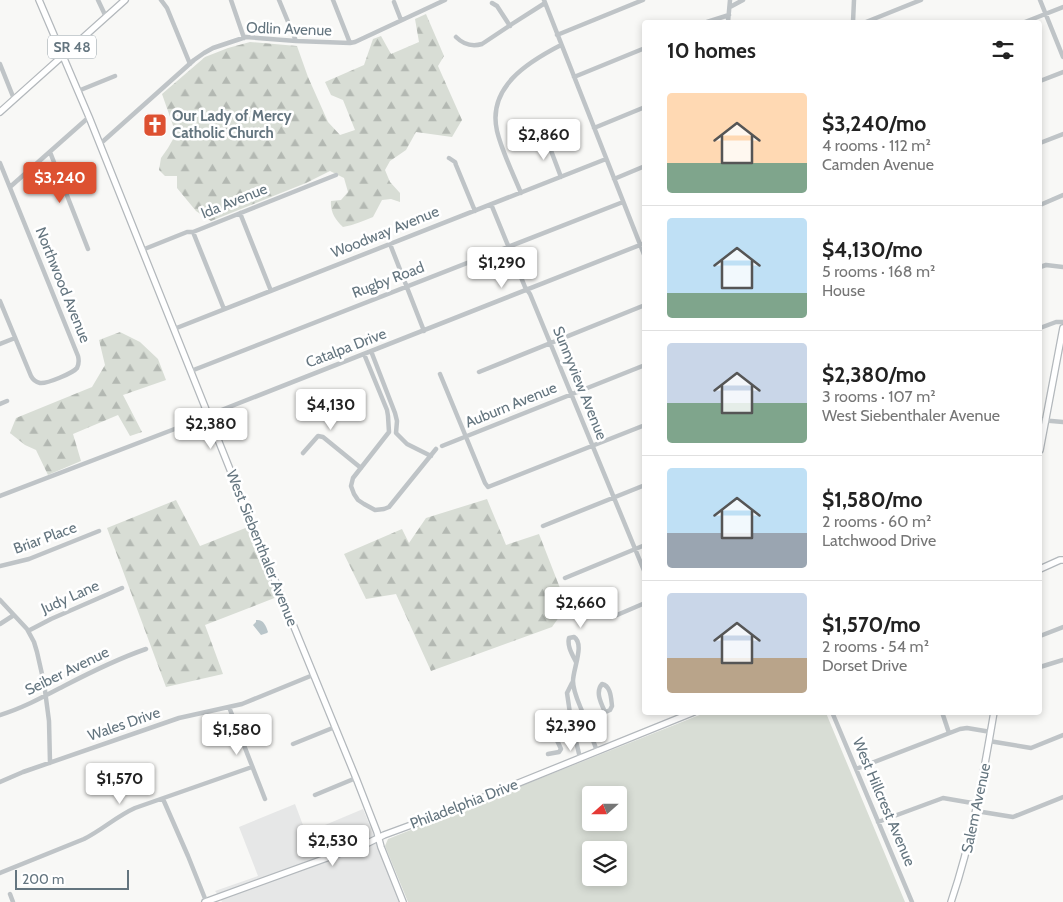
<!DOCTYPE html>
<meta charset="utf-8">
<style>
body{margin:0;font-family:Cabin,sans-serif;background:#f6f6f6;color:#222;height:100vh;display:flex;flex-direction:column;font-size:19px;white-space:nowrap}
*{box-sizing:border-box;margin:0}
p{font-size:16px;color:#767676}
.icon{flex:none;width:28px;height:28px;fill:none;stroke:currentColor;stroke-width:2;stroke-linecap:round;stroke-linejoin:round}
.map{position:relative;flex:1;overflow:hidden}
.details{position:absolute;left:642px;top:20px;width:400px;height:695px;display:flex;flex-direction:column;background:#fff;border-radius:5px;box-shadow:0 2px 8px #0003}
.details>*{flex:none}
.needle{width:32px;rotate:249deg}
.fabs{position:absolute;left:582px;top:786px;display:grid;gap:10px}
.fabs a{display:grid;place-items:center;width:45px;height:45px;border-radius:5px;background:#fff;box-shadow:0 2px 8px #0003;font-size:25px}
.scale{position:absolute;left:15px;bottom:12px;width:114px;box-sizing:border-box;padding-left:5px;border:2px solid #64757f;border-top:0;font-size:14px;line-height:18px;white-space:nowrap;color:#64757f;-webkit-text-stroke:4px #fff;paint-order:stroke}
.price{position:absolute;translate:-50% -42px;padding:0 11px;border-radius:5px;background:#fff;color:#222;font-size:16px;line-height:32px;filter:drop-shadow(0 1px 2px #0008)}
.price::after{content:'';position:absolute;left:50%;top:30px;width:15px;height:11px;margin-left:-8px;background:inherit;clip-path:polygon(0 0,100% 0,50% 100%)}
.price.active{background:#dd5131;color:#fff}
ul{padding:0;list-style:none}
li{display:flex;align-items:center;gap:15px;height:125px;padding:0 25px}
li+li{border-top:1px solid #e0e0e0}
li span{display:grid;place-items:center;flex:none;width:140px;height:100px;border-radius:5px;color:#555}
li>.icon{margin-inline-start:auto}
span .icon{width:60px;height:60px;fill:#fffc;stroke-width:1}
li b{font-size:21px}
h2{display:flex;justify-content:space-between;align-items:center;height:60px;padding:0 25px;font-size:21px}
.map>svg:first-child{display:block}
</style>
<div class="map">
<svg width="1063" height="902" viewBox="0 0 1063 902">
<defs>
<pattern id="forest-firs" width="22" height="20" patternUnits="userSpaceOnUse" patternTransform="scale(1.25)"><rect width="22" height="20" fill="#d8ddd5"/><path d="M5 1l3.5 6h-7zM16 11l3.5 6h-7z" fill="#b3b8b2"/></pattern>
</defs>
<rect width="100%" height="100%" fill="#f8f8f6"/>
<path fill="#e6e7e7" d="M295,804l11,29 57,-24 38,93h-179l-2,-5 -5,-6 43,-15 -19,-49z"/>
<path fill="#d8ddd5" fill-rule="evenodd" d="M707,712l119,1 79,189h-497l-23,-56 3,-7zM591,795h28v27h-28zM591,850h28v28h-28z"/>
<path fill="url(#forest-firs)" d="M426,14l18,42 -6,10 24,54 -10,17 -36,-5 -10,18 -16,11 -5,9 5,12 10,11v9l-9,-3 -9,1 -9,17c-10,4 -19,8 -30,10 -8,-7 -13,-16 -12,-26l10,-1 7,-8 -4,-14 -14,-7 -24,12 -95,38 -15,-10 -19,-23v-12h-12l-6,-6 2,-12 7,-10 8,-14 -14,-40 43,-37 23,-9 22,-6 47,4 11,31 20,45 12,13 15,-5 -12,-30 -12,-5 -6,-13 39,-17 9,-26 8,-3 10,18 28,-12 -4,-23z
M120,332l20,10 18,17 8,21 -43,15 19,37 -12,4 -12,-21 -45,19 8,27 -33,14 -12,-25 -11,-5 -15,-12 6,-15 76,-31 13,-22 -6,-25z
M487,499l19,46 33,-11 28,72 -15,21 -121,44 -35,-77 -30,5 -22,-45 58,-25 7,14 17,-25z
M176,500l24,46 48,-19 29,70 -72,28 18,49 -57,13 -59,-159z"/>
<path fill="#b9c5c9" d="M256,620c7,-1 10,5 12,12l-1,1 -6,2 -8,-10 3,-3z"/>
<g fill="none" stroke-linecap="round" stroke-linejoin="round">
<g stroke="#b3b8bc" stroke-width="8">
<path id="major" d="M39,0l50,117 162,405 105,256 21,54 4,15 22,55
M0,112l125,-112
M1040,450l23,-122
M1040,569l20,-9h3
M205,902l163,-59 16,-8 68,-25 242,-98
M951,902c21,-62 32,-125 43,-190"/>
</g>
<path stroke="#bfc4c7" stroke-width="4.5" d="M98,0l8,17
M161,0l6,8 23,56
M231,0l13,38
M279,0l17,41
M333,0l17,43
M544,0l101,257
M1040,0l23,57
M394,2l7,18
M492,3l5,3 13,20
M730,7l13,-7
M707,22l22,-7
M728,22l2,-22
M853,22l1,-22
M866,22l55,-22
M1025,22l38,-15
M557,35l86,-35
M456,37c7,7 16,10 26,7l30,-20 33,-21
M0,64l14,35
M574,77l71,-29
M1040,81l23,-9
M78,91l37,-15
M594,128l51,-21
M547,140l14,37
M1040,143l23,-9
M100,144l94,-84 10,-7 9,-5 33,-11 50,4 54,2 5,-1 90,-42
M50,152l38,97
M449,158l6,4 1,3 19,46
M0,163l78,193c1,4 1,8 -1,12 -4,5 -30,16 -37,15 -4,-1 -7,-3 -9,-7l-31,-75
M614,179l31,-13
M10,187l79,-70
M521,193c-8,-20 -19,-41 -24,-62 -10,-44 31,-69 64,-86
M491,204l34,83 5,7 115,279
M1040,205l23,-10
M240,213l31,78
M193,232l31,77
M390,244l34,87
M142,250l45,-18h6l143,-57
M1040,267l6,-2 17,2
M1040,328l16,-6h7
M174,329l432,-170
M0,344l15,-6
M371,351l24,62 2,8 -1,12 11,11 24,12
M364,354l23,56 1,6 1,16 -36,46 -2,8 3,8 4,6 6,4 11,6 9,-1 5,-2 47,-58
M191,371l432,-169
M479,372l166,-67
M440,374l45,109 3,4 157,-62
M0,404l7,-3
M1040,420l23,2
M442,446l203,-81
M303,453l15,-17 5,1 38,31
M0,496l206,-79 8,-4 431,-170
M543,526l102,-41
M0,566l29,-7 70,-28
M565,578l80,-33
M0,600l27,29 7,13 3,10 7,31 5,38 1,42
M617,615l28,-12
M0,624l14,-9
M28,631l23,-12 71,-31
M1040,636l23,-9
M576,662c-4,-8 -9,-16 -7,-24l5,-1c11,7 -1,32 -1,44 0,10 5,20 9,30 5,13 10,27 15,40
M1040,667l23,-7
M572,683l-5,10 4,27 9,38
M229,707l36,92
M832,712l80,190
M942,712l7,21
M0,715c23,-7 43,-18 64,-29 27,-14 53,-27 82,-37
M989,741l42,7 32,-13
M293,744l42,-17
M548,754l11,-2 2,-3 -6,-13v-8l1,-1 11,2 43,-19 2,-4c-1,-8 -1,-20 -10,-22 -7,8 -1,19 3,28
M856,769l104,-40 7,-1 24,4
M0,782l23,-10 156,-54 63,-14 71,-29
M315,795l41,-17
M163,799l25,57 18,45
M976,811l37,6 50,-20
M878,822l65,-24 35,6
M0,873l84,-34c18,-9 33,-23 51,-31l117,-41
M10,894l3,8"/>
<use href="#major" stroke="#fff" stroke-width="5.5"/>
</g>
<defs>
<g id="church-square" transform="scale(1.25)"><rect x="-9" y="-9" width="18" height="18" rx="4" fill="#dd5131" stroke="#fff"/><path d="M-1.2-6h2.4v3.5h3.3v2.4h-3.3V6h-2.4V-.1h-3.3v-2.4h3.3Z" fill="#fff"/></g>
</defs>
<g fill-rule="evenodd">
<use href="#church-square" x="155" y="125"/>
</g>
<g text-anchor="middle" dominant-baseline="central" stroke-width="5" stroke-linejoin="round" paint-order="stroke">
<rect fill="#fff" stroke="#929ea5" stroke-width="1" x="48" y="35.5" width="48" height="23" rx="4"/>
<g font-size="14" font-weight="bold" fill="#64757f">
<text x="72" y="47">SR 48</text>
</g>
<g font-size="15" fill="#64757f" stroke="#fff">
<text transform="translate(289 29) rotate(2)">Odlin Avenue</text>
<text transform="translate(234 201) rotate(-22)">Ida Avenue</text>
<text transform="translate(385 232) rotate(-22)">Woodway Avenue</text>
<text transform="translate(388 280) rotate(-21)">Rugby Road</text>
<text transform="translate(63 285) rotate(68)">Northwood Avenue</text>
<text transform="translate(346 348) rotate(-21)">Catalpa Drive</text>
<text transform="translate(580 383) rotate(68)">Sunnyview Avenue</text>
<text transform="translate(511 405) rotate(-22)">Auburn Avenue</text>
<text transform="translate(45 538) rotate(-20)">Briar Place</text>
<text transform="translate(262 548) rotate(68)">West Siebenthaler Avenue</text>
<text transform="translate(70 597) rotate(-24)">Judy Lane</text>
<text transform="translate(67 671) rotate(-26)">Seiber Avenue</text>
<text transform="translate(124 724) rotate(-19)">Wales Drive</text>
<text transform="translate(884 802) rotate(67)">West Hillcrest Avenue</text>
<text transform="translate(464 804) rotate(-21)">Philadelphia Drive</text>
<text transform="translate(976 808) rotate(-78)">Salem Avenue</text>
</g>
<g font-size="15" font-weight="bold" fill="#64757f" stroke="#fff" text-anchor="start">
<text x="172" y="116">Our Lady of Mercy<tspan x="172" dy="17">Catholic Church</tspan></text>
</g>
</g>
</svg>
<div class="fabs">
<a><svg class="needle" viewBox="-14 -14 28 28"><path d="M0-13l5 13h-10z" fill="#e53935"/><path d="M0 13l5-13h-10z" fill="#767676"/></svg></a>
<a><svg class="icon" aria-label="layers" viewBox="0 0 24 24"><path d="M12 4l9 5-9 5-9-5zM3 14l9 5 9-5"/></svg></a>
</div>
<div class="scale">200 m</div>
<b class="price" style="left:544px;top:161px">$2,860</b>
<b class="price active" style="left:60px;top:204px">$3,240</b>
<b class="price" style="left:502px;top:289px">$1,290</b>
<b class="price" style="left:331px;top:431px">$4,130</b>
<b class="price" style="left:211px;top:450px">$2,380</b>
<b class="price" style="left:581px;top:629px">$2,660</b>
<b class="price" style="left:571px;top:752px">$2,390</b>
<b class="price" style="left:237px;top:756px">$1,580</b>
<b class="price" style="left:120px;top:805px">$1,570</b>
<b class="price" style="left:333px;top:867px">$2,530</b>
<section class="details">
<h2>10 homes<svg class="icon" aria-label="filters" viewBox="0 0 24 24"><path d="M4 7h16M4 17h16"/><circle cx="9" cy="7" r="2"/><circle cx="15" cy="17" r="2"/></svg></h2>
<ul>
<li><span style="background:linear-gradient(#ffd9b3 70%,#7fa58c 0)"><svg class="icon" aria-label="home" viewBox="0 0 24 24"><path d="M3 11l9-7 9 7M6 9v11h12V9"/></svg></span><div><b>$3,240/mo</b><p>4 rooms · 112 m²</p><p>Camden Avenue</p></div></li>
<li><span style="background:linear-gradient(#bfe0f5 75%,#7fa58c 0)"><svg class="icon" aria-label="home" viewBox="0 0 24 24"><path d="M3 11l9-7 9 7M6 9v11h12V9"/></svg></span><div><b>$4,130/mo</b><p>5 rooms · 168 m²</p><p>House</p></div></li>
<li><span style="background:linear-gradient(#c9d6e8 60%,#7fa58c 0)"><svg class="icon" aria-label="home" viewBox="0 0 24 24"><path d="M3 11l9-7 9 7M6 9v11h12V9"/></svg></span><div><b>$2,380/mo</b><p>3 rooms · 107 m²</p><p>West Siebenthaler Avenue</p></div></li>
<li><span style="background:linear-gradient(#bfe0f5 65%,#9aa5b1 0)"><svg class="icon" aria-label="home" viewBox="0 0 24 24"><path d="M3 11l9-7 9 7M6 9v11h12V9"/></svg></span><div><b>$1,580/mo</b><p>2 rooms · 60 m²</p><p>Latchwood Drive</p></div></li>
<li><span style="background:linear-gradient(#c9d6e8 65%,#b9a48a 0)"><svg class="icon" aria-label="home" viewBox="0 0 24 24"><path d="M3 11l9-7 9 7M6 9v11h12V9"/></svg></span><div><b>$1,570/mo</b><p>2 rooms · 54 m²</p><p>Dorset Drive</p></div></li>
</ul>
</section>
</div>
